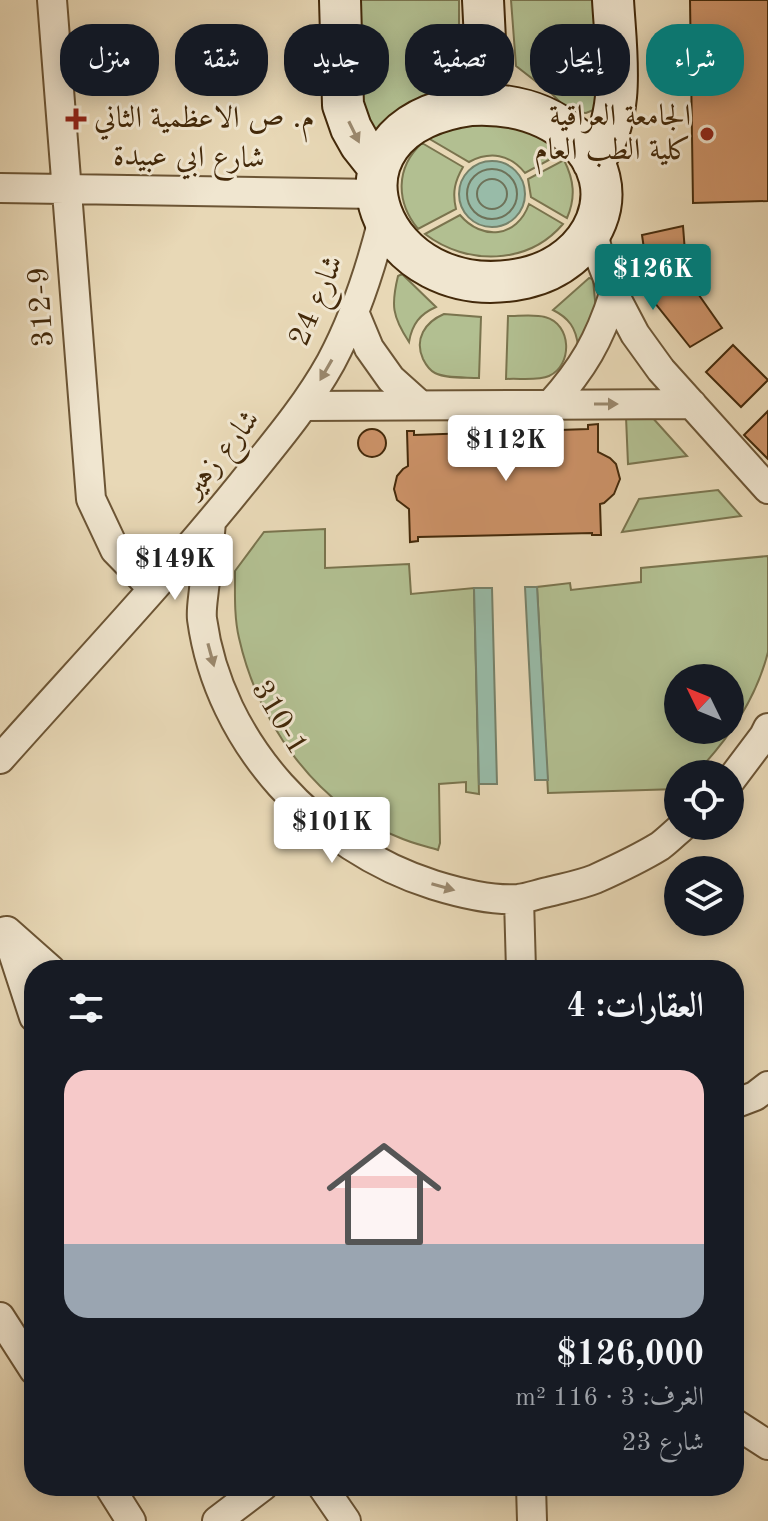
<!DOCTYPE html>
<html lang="ar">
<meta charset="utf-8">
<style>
body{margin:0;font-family:"Old Standard TT",Amiri,serif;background:#242831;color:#f1f3f6;direction:rtl;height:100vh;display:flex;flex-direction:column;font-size:30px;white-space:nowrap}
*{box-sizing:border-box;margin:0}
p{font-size:26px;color:#9ea1a6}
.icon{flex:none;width:44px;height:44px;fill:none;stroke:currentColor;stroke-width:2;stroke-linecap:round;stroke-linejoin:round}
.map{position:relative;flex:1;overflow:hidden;direction:ltr}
.drawer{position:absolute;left:24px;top:960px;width:720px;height:536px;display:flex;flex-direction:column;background:#171b24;border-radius:32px;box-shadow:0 4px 20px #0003;direction:rtl}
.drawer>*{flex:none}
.top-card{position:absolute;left:24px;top:24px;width:720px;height:72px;direction:rtl;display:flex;gap:16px}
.needle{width:52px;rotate:313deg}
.fabs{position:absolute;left:664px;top:664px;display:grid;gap:16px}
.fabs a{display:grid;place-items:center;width:80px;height:80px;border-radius:50%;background:#171b24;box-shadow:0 4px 20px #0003;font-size:40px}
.price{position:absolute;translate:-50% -68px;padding:0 18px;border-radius:8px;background:#fff;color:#222;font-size:26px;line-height:52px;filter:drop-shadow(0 2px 4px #0008)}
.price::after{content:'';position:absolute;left:50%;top:48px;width:24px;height:18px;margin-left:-12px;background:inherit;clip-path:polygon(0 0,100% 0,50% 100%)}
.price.active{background:#0f766e;color:#fff}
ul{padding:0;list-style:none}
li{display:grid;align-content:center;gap:16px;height:424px;padding:0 40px}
li span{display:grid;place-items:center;height:248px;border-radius:24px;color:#555}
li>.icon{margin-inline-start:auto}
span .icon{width:144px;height:144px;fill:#fffc;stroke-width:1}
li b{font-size:34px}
h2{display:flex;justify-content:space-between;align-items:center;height:96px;padding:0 40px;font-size:34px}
.tag{padding:0 28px;border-radius:32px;background:#171b24;box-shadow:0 4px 20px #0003;font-size:28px;line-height:72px}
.tag.active{background:#0f766e;color:#fff}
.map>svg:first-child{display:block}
</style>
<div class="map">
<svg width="768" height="1521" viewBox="0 0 768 1521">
<rect width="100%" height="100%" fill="#e8d8b6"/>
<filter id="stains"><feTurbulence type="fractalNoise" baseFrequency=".0025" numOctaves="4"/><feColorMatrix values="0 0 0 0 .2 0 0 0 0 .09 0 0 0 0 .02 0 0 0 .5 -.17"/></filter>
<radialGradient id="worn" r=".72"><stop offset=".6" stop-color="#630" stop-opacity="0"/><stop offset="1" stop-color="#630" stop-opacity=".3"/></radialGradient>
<path fill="#b2bf91" stroke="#7a744e" stroke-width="2" fill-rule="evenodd" d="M353,0h106v35l-5,26 -11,23 -48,44 -29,8z
M511,0h87l3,68 -5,41 -10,4 -12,-1 -10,-6 -12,-12 -36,-28z
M472,122c34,3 64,4 88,32l-35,19c-15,-19 -35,-22 -56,-11l-41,-24z
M422,143l41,24c-8,14 -11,25 -7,42l-38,20c-22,-27 -23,-61 4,-86z
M564,160c10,20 12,37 3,58l-36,-21 -3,-18z
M529,204l34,20c-35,41 -96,42 -138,10l35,-19c22,26 57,23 69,-11z
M402,274l34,33c-16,7 -24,17 -27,35 -17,-26 -18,-37 -11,-66z
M589,278l4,1 3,32 -18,35c-2,-18 -9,-28 -25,-36z
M444,314l37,3 -2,61c-13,-1 -33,1 -44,-5 -6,-3 -9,-8 -12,-14 -9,-20 2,-37 21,-45z
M508,316c11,0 27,-2 37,1 27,7 28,48 4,59 -11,5 -30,2 -43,3z
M651,416l36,40 -59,8 -2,-47z
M718,490l23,26 -119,16 17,-33z
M325,529v39l84,-4 2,30 63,-6 5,206 -13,-2v-10l-27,2 1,59 -2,7c-13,-4 -27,-7 -40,-13 -82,-31 -140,-115 -159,-199 -5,-21 -4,-45 -4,-67l29,-39z
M768,556v96c-12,48 -40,88 -73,122h-17v15l-130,4 -11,-206 33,-4 1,7 70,-8v-14zM678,678h52v52h-52z"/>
<path fill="#98bba8" stroke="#768169" stroke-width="2" d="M459 194a33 33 0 1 1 66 0a33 33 0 1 1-66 0Z
M525,587h12l11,193h-13z
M474,588h18l5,196h-18z"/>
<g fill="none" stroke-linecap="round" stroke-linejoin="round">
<path stroke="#6e7259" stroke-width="2" d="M467 194a25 25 0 1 1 50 0a25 25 0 1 1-50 0Z
M477 194a15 15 0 1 1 30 0a15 15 0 1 1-30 0Z"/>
</g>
<path fill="#cd9369" stroke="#43290a" stroke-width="2" d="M690,0h78v201l-75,2z
M683,226l4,52 35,50 -32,19 -39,-49 -9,-63z
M733,345l35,35 -27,27 -35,-35z
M768,411v48l-24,-24z
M598,424v28l12,6 6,6 4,15 -6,15 -10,9 -4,1 1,31h-9v-2l-174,4v4l-8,1 -1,-33 -12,-9 -3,-11 3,-13 6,-7 5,-3 -1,-35h7v4l174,-6v-4z
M358 443a14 14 0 1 1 28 0a14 14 0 1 1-28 0Z"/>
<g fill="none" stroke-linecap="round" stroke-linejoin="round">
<g stroke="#6c5535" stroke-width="32">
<path id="street" d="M52,0l39,499 24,51 37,38
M0,188l376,6
M593,231l5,22 16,41 21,40 26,36 107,119
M354,312l15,36 22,31 29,26
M551,404c32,-36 48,-63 63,-110
M304,406l388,-2
M211,522c-2,22 -4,45 -7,67 -1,10 -3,21 -2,30 17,125 115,229 232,266 26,8 57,16 84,14 10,-1 20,-5 30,-7 15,-4 32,-7 47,-13 20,-9 47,-22 65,-33 8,-6 16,-14 23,-20
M0,759c81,-91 165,-180 241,-274 32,-40 65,-78 90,-123 24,-45 40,-94 52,-143
M730,781l34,-45 4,-8
M519,899l2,71
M6,931l28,86
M7,931l44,39
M734,1104l21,-8 13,-10
M0,1317l34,53
M734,1423l34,22
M109,1486l22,35
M322,1486l24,35
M531,1486l1,35
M217,1521l46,-35"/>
</g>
<g stroke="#43290a" stroke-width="44">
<path id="secondary" d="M340,0l3,105 8,23 9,16 19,24
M471,105c36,-2 73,6 102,31 58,52 20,127 -48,142 -146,32 -219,-150 -54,-173z
M457,106l16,-32 12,-34 -2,-40
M593,162c34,-46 23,-108 20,-162"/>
</g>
<use href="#street" stroke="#f0e6d0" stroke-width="28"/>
<use href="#secondary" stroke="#f0e6d0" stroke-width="40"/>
</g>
<defs><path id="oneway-solid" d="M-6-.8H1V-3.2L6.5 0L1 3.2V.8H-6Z" transform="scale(2)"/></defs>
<g fill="#9a886d">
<use href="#oneway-solid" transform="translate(354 132) rotate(64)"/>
<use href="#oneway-solid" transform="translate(326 370) rotate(120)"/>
<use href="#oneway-solid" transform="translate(606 404)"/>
<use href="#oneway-solid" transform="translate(211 655) rotate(75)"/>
<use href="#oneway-solid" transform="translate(443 887) rotate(16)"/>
</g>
<g fill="#8f2418" stroke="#f0e6d0" stroke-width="3">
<path d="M72 107h8v8h8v8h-8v8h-8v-8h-8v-8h8z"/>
<circle cx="707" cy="134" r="8"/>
</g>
<g text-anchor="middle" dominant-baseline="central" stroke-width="6" stroke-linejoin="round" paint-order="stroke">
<g font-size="30" fill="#43290a" stroke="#f0e6d0" text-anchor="end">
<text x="691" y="117">الجامعة العراقية<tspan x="691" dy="34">كلية الطب العام</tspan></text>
<text x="94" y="119" text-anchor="start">م. ص الاعظمية الثاني</text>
</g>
<g font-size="30" fill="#43290a" stroke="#f0e6d0">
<text transform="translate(189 158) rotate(1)">شارع ابي عبيدة</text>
<text transform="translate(317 301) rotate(-67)">شارع 24</text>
<text transform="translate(42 307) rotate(-94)">312-9</text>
<text transform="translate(222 454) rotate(-51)">شارع زهير</text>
<text transform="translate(279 718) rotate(59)">310-1</text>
</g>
</g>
<rect width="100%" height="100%" filter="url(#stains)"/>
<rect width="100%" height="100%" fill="url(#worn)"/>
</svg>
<div class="fabs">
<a><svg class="needle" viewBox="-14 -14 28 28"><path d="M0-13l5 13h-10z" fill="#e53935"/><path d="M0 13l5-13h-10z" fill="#9ea1a6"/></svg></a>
<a><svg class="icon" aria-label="locate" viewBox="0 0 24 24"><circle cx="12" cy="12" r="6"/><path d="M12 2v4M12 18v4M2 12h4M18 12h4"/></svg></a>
<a><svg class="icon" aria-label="layers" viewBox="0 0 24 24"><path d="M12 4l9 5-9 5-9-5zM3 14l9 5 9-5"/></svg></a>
</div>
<b class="price active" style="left:653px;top:312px">$126K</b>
<b class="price" style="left:506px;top:483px">$112K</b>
<b class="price" style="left:175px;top:602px">$149K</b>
<b class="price" style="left:332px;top:865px">$101K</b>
<div class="top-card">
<a class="tag active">شراء</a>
<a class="tag">إيجار</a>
<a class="tag">تصفية</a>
<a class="tag">جديد</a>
<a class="tag">شقة</a>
<a class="tag">منزل</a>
</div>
<section class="drawer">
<h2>العقارات: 4<svg class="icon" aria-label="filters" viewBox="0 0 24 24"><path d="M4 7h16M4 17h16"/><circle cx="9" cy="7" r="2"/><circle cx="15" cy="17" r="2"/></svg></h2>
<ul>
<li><span style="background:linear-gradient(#f6c9c9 70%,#9aa5b1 0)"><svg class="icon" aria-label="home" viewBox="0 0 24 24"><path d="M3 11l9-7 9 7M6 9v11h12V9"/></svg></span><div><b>$126,000</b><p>الغرف: 3 · 116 m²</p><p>شارع 23</p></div></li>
</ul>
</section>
</div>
